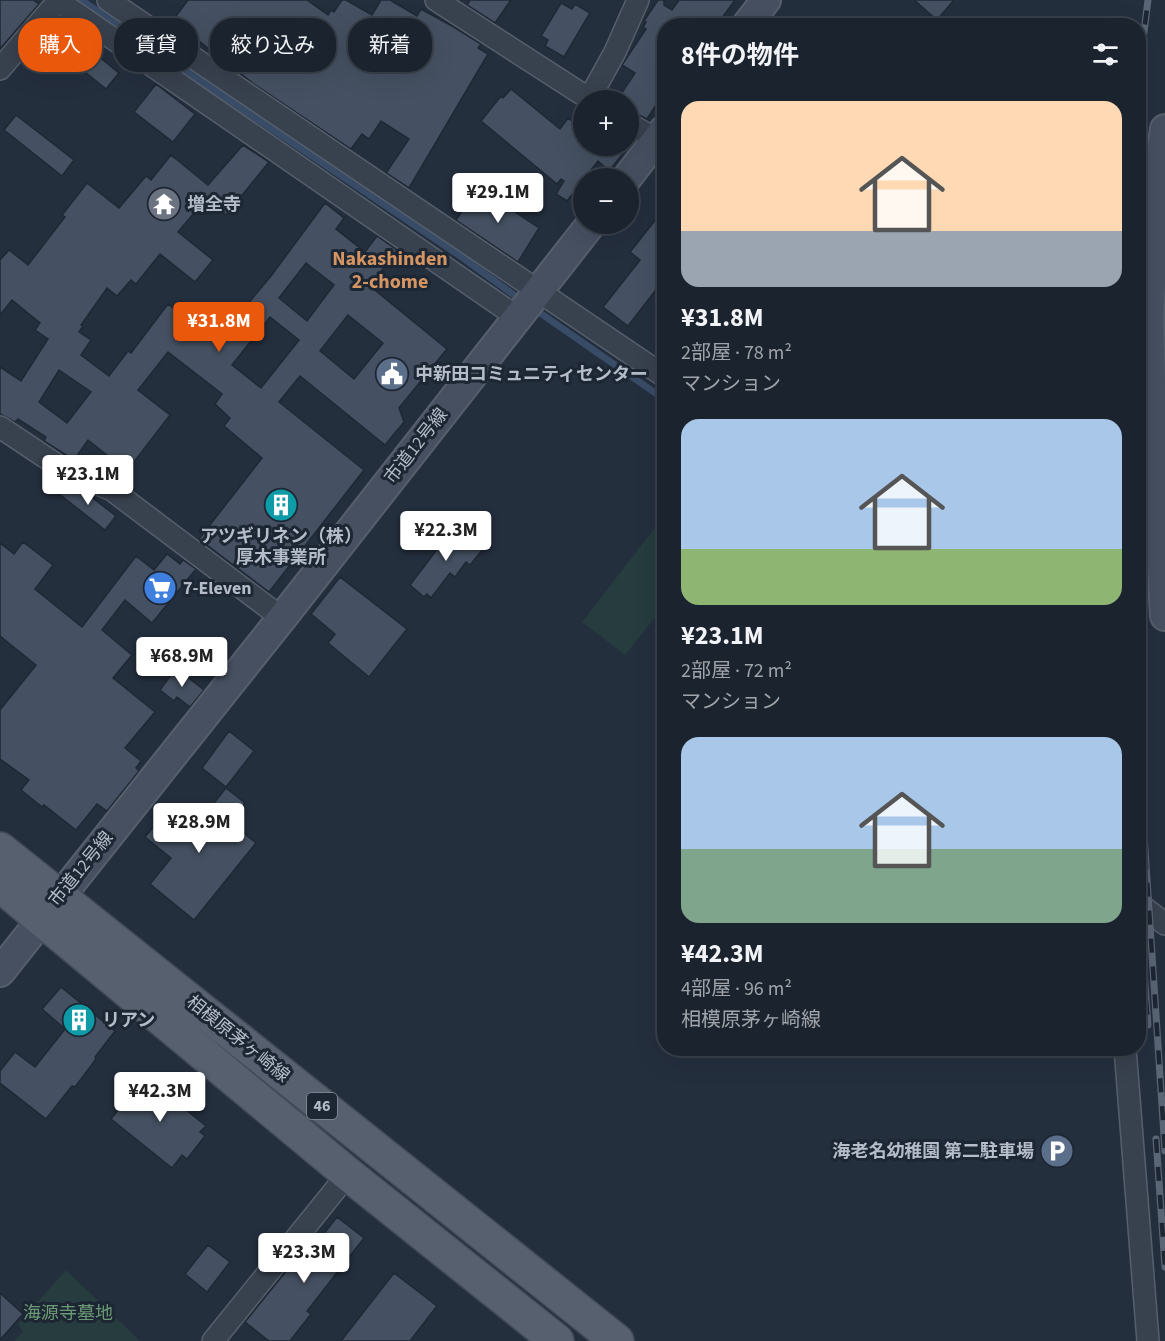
<!DOCTYPE html>
<html lang="ja">
<meta charset="utf-8">
<style>
body{margin:0;font-family:"Source Sans 3","Noto Sans JP",sans-serif;background:#242b36;color:#f1f3f6;height:100vh;display:flex;flex-direction:column;font-size:22px;white-space:nowrap}
*{box-sizing:border-box;margin:0}
p{font-size:20px;color:#a0a4aa}
.icon{flex:none;width:33px;height:33px;fill:none;stroke:currentColor;stroke-width:2;stroke-linecap:round;stroke-linejoin:round}
.map{position:relative;flex:1;overflow:hidden}
.panel{position:absolute;left:657px;top:18px;width:489px;height:1038px;display:flex;flex-direction:column;background:#1b232e;border-radius:24px;box-shadow:0 6px 24px #0002,0 0 0 2px #39404a}
.panel>*{flex:none}
.hud{position:absolute;left:18px;top:18px;width:549px;height:54px;display:flex;gap:12px}
.controls{position:absolute;left:573px;top:90px;display:grid;gap:12px}
.controls a{display:grid;place-items:center;width:66px;height:66px;border-radius:50%;background:#1b232e;box-shadow:0 6px 24px #0002,0 0 0 2px #39404a;font-size:30px}
.price{position:absolute;translate:-50% -51px;padding:0 14px;border-radius:6px;background:#fff;color:#222;font-size:20px;line-height:39px;filter:drop-shadow(0 2px 3px #0008)}
.price::after{content:'';position:absolute;left:50%;top:36px;width:18px;height:14px;margin-left:-9px;background:inherit;clip-path:polygon(0 0,100% 0,50% 100%)}
.price.active{background:#ea580c;color:#fff}
ul{padding:0;list-style:none}
li{display:grid;align-content:center;gap:12px;height:318px;padding:0 24px}
li span{display:grid;place-items:center;height:186px;border-radius:18px;color:#555}
li>.icon{margin-inline-start:auto}
span .icon{width:108px;height:108px;fill:#fffc;stroke-width:1}
li b{font-size:26px}
h2{display:flex;justify-content:space-between;align-items:center;height:72px;padding:0 24px;font-size:26px}
.pill{padding:0 21px;border-radius:24px;background:#1b232e;box-shadow:0 6px 24px #0002,0 0 0 2px #39404a;font-size:21px;line-height:54px}
.pill.active{background:#ea580c;color:#fff}
.map>svg:first-child{display:block}
</style>
<div class="map">
<svg width="1165" height="1341" viewBox="0 0 1165 1341">
<rect width="100%" height="100%" fill="#242f3e"/>
<path fill="#263c3f" d="M664,516v90l-39,49 -43,-33z
M66,1270l74,71h-126l9,-9 -5,-8z"/>
<g fill="none" stroke-linecap="round" stroke-linejoin="round">
<path stroke="#394c67" stroke-width="7" d="M81,0l375,253 65,47
M533,308l131,91"/>
</g>
<path fill="#455162" stroke="#1f2835" stroke-width="1.5" fill-rule="evenodd" d="M0,0h33l6,4 -39,45z
M188,0h119l21,15 3,-5 3,2 8,-12h4l26,15 9,-15h9l27,16 4,-7 31,17 29,18 -3,4 10,6 -79,134 -23,-15 23,-34 -28,-18 -12,18 -7,-5 -11,15 -97,-65 -64,-50 -3,4 -17,-14z
M470,0h41l-16,23 -28,-18z
M658,0h6v5l8,5 7,-10h56l-19,26h-52v67l-17,26 -19,-9v-10h-11l18,-27 -13,-8 24,-36 -3,-2 3,-5 -2,-1z
M914,0h40l-17,20z
M561,3l11,6 3,-5 15,9 -26,44 -19,-11 3,-6 -7,-4z
M98,56l21,17 -13,16 -21,-17z
M156,84l39,30 -22,28 -39,-30z
M511,89l49,40 8,-11 16,12v16h44v-8l5,3 -24,30 -11,-10 -31,40 -11,-7 8,-13 -3,-2 -4,5 -76,-63 20,-25 2,2z
M16,115l58,45 -12,16 -58,-46z
M243,145l26,17 -43,53 -20,-16 -28,33 35,28 -18,22 -35,-28 -24,30 -5,-4 -14,16 -10,-8 -26,37 2,1 -4,6 12,8 -10,15 28,21 19,-25 3,2 37,-49 48,38 55,-66 54,-73 19,15 -8,11 29,23 12,-16 20,14 -27,36 77,63 -48,59 5,14 -19,23 -85,-69 -21,26 85,68 -95,122 -70,-53 63,-81 -38,-32 6,-8 -15,-14 7,-10 -54,-42 -30,38 32,25 -43,56 -39,-31 -14,20 -30,-19 2,-4 -28,-18 -3,3 -15,-8v-47l21,14 27,-42 -13,-9 5,-7 -28,-23 -12,15v-55l9,-10 19,15 37,-48 -3,-2 25,-32 32,25 27,-32 5,4 20,-25 37,30zM306,263l28,22 -27,36 -28,-23zM348,315l35,28 -29,36 -34,-28zM270,317l29,23 -38,48 -29,-23zM59,370l32,22 -24,31 -28,-21z
M478,187l61,41 -21,34 -62,-42z
M664,209v57l-8,11 6,5 -34,44 -25,-19 37,-47 -10,-8z
M67,484l18,8 31,24 -11,14 -46,-36z
M454,527l29,22 -13,16 -4,-3 -11,15 -5,-4 -19,25 -4,-4 -3,3 -14,-12z
M23,542l30,23 -18,24 47,38 54,-71 18,14 13,-16 13,10 3,-4 13,9 -44,54 -27,-23 -23,30 30,25 -19,23 42,34 -30,36 16,13 -5,7 3,3 -32,40 -10,-7 -21,26 -32,-25 -2,2 -21,-17 8,-10 -29,-21v-49l36,-45 -36,-29v-93l14,11z
M340,577l67,52 -38,48 -41,-34 7,-9 -24,-20z
M176,668l28,22 -14,17 -13,-10 -3,4 -14,-11z
M229,731l25,20 -28,36 -24,-19z
M226,788l19,15 -15,19 26,21 -62,77 -44,-36 21,-26 -26,-21 24,-29 25,20z
M61,987l54,44 -20,26 1,2 -21,28 -3,-1 -26,33 -46,-36v-12l15,-19 20,15 30,-38 -23,-20z
M145,1076l61,50 -6,6 5,4 -18,23 -5,-4 -10,13 -61,-49z
M337,1217l27,21 -57,73 4,3 -21,27h-21l-24,-19 68,-84 5,3z
M208,1245l22,17 -23,30 -22,-18z
M394,1273l43,33 -27,35h-69z
M0,1293l23,21 -23,26z"/>
<g fill="none" stroke-linecap="round" stroke-linejoin="round">
<g stroke="#565f6c" stroke-width="24">
<path id="street" d="M57,0l460,317
M108,0l556,376
M436,0l155,100
M0,69l59,-69
M589,99l26,-47 23,-52
M628,123l29,17
M0,427l63,42 49,21 170,128
M1138,903l27,21
M1125,1048l23,293
M213,1341l135,-167"/>
</g>
<g stroke="#565f6c" stroke-width="32">
<path id="secondary" d="M746,26l20,-26
M1165,129l-8,53 -8,134 2,67 14,233
M627,178l37,-48
M0,972l282,-354 309,-394"/>
</g>
<g stroke="#414a57" stroke-width="36">
<path id="primary" d="M0,849l617,492
M0,885l348,289 209,167"/>
</g>
<use href="#street" stroke="#38414e" stroke-width="21"/>
<use href="#secondary" stroke="#465061" stroke-width="28"/>
<use href="#primary" stroke="#56606e" stroke-width="33"/>
<g stroke="#5a6575" stroke-width="7">
<path id="rail" d="M1138,80l10,-80
M1138,743l27,408
M1138,889l10,136
M1156,1139l9,128"/>
</g>
<use href="#rail" stroke="#1d2633" stroke-width="4.5" stroke-dasharray="14" stroke-linecap="butt"/>
</g>
<defs>
<g id="temple-disc" transform="scale(1.725)"><circle r="9.5" fill="#6b7280" stroke="#1d2633"/><path d="M0-6L5-2H3V0L6.5 2.5H4V6H1.5V3h-3V6H-4V2.5H-6.5L-3 0V-2H-5Z" fill="#fff"/></g>
<g id="civic-disc" transform="scale(1.725)"><circle r="9.5" fill="#5c6f8a" stroke="#1d2633"/><path d="M-.6-6.5H3V-4.5H.6V-3L4-1V1h2V6H-6V1h2V-1L-.6-3ZM-1.2 2.5V6h2.4V2.5Z" fill="#fff"/></g>
<g id="building-disc" transform="scale(1.725)"><circle r="9.5" fill="#0f9aa8" stroke="#1d2633"/><path d="M-4-6H4V6H1V3H-1V6H-4ZM-2.5-4.3h1.7v1.8h-1.7ZM.8-4.3h1.7v1.8H.8ZM-2.5-1h1.7V.8h-1.7ZM.8-1h1.7V.8H.8Z" fill="#fff"/></g>
<g id="supermarket-disc" transform="scale(1.725)"><circle r="9.5" fill="#3f7fe0" stroke="#1d2633"/><path d="M-6-5.5h2.5l.6 2H6L4.5 2H-2.5L-4.4-4H-6ZM-1.5 3.2a1.3 1.3 0 1 0 .1 0ZM3 3.2a1.3 1.3 0 1 0 .1 0Z" fill="#fff"/></g>
<g id="parking-disc" transform="scale(1.725)"><circle r="9.5" fill="#5c6f8a" stroke="#1d2633"/><path d="M-3.5-5.5H1a3.5 3.5 0 0 1 0 7H-1V5.5H-3.5ZM-1-3.4V-.6H.8a1.4 1.4 0 0 0 0-2.8Z" fill="#fff"/></g>
</defs>
<g fill-rule="evenodd">
<use href="#temple-disc" x="164" y="204"/>
<use href="#civic-disc" x="392" y="374"/>
<use href="#building-disc" x="281" y="505"/>
<use href="#supermarket-disc" x="160" y="588"/>
<use href="#building-disc" x="79" y="1020"/>
<use href="#parking-disc" x="1057" y="1151"/>
</g>
<g text-anchor="middle" dominant-baseline="central" stroke-width="6" stroke-linejoin="round" paint-order="stroke">
<rect fill="#1d2633" stroke="#878f9c" stroke-width="1.5" x="307" y="1093" width="30" height="26" rx="4.5"/>
<g font-size="16" font-weight="bold" fill="#b4bcc9">
<text x="322" y="1106">46</text>
</g>
<g font-size="18" font-weight="bold" fill="#b4bcc9" stroke="#1d2633" text-anchor="start">
<text x="187" y="204">増全寺</text>
<text x="415" y="374">中新田コミュニティセンター</text>
<text x="281" y="536" text-anchor="middle">アツギリネン（株）<tspan x="281" dy="21">厚木事業所</tspan></text>
<text x="183" y="588">7-Eleven</text>
<text x="102" y="1020">リアン</text>
<text x="1034" y="1151" text-anchor="end">海老名幼稚園 第二駐車場</text>
</g>
<g font-size="18" fill="#b4bcc9" stroke="#1d2633">
<text transform="translate(416 446) rotate(-52)">市道12号線</text>
<text transform="translate(81 869) rotate(-51)">市道12号線</text>
<text transform="translate(238 1039) rotate(39)">相模原茅ヶ崎線</text>
</g>
<g font-size="18" fill="#6b9a76" stroke="#1d2633">
<text x="68" y="1313">海源寺墓地</text>
</g>
<g font-size="20" font-weight="bold" fill="#d59563" stroke="#1d2633">
<text x="390" y="259">Nakashinden<tspan x="390" dy="23">2-chome</tspan></text>
</g>
</g>
</svg>
<div class="controls">
<a>+</a>
<a>−</a>
</div>
<b class="price" style="left:498px;top:224px">¥29.1M</b>
<b class="price active" style="left:219px;top:353px">¥31.8M</b>
<b class="price" style="left:88px;top:506px">¥23.1M</b>
<b class="price" style="left:446px;top:562px">¥22.3M</b>
<b class="price" style="left:182px;top:688px">¥68.9M</b>
<b class="price" style="left:199px;top:854px">¥28.9M</b>
<b class="price" style="left:160px;top:1123px">¥42.3M</b>
<b class="price" style="left:304px;top:1284px">¥23.3M</b>
<div class="hud">
<a class="pill active">購入</a>
<a class="pill">賃貸</a>
<a class="pill">絞り込み</a>
<a class="pill">新着</a>
</div>
<section class="panel">
<h2>8件の物件<svg class="icon" aria-label="filters" viewBox="0 0 24 24"><path d="M4 7h16M4 17h16"/><circle cx="9" cy="7" r="2"/><circle cx="15" cy="17" r="2"/></svg></h2>
<ul>
<li><span style="background:linear-gradient(#ffd9b3 70%,#9aa5b1 0)"><svg class="icon" aria-label="home" viewBox="0 0 24 24"><path d="M3 11l9-7 9 7M6 9v11h12V9"/></svg></span><div><b>¥31.8M</b><p>2部屋 · 78 m²</p><p>マンション</p></div></li>
<li><span style="background:linear-gradient(#a9c7e8 70%,#8fb573 0)"><svg class="icon" aria-label="home" viewBox="0 0 24 24"><path d="M3 11l9-7 9 7M6 9v11h12V9"/></svg></span><div><b>¥23.1M</b><p>2部屋 · 72 m²</p><p>マンション</p></div></li>
<li><span style="background:linear-gradient(#a9c7e8 60%,#7fa58c 0)"><svg class="icon" aria-label="home" viewBox="0 0 24 24"><path d="M3 11l9-7 9 7M6 9v11h12V9"/></svg></span><div><b>¥42.3M</b><p>4部屋 · 96 m²</p><p>相模原茅ヶ崎線</p></div></li>
</ul>
</section>
</div>
